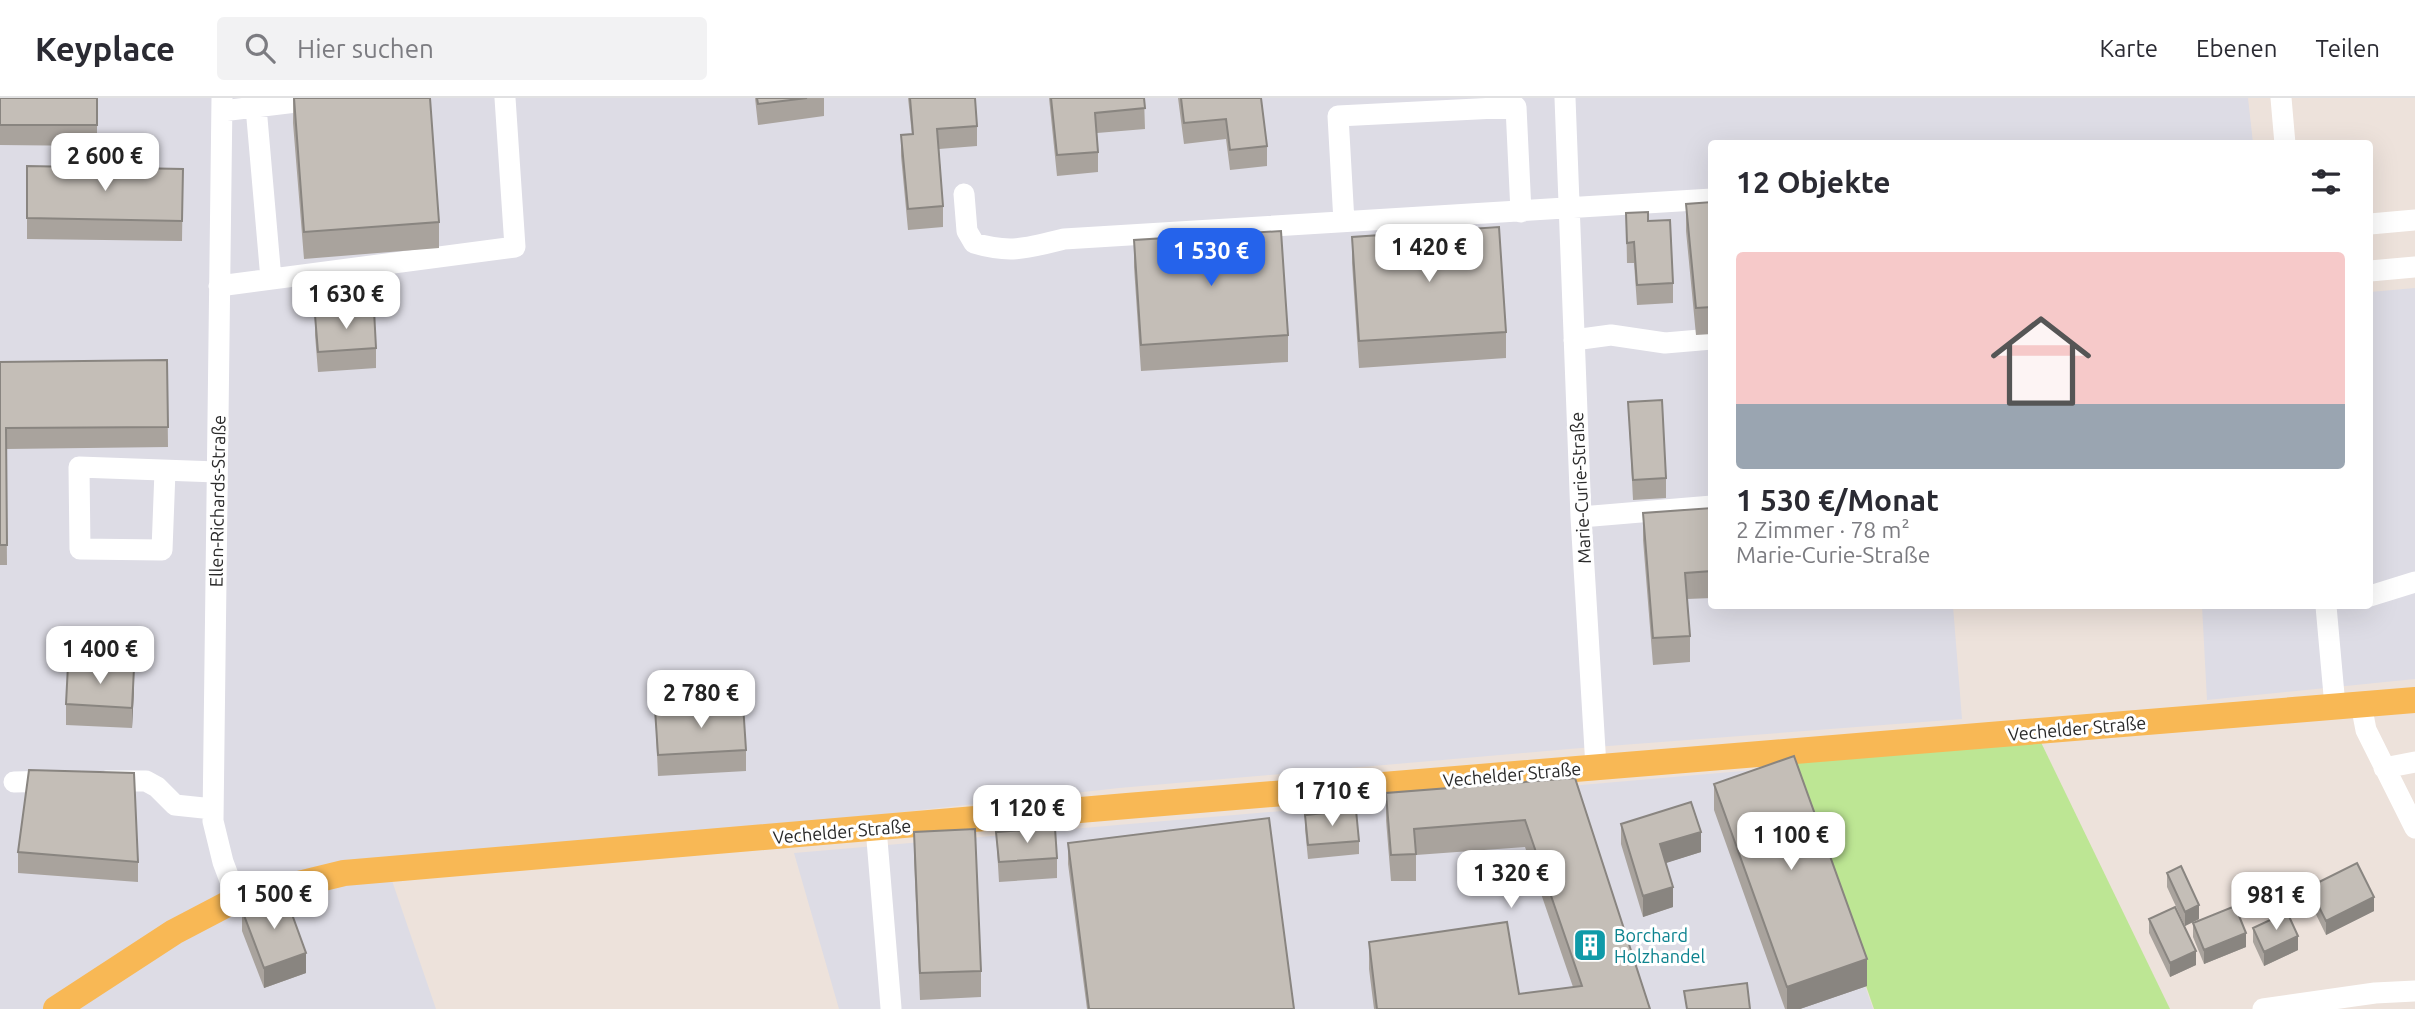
<!DOCTYPE html>
<html lang="de">
<meta charset="utf-8">
<style>
body{margin:0;font-family:Ubuntu,sans-serif;background:#f2f2f3;color:#2b2b33;height:100vh;display:flex;flex-direction:column;font-size:26px;white-space:nowrap}
*{box-sizing:border-box;margin:0}
p{font-size:23px;color:#7c7c81}
.icon{flex:none;width:38px;height:38px;fill:none;stroke:currentColor;stroke-width:2;stroke-linecap:round;stroke-linejoin:round}
.map{position:relative;flex:1;overflow:hidden}
.drawer{position:absolute;left:1708px;top:42px;width:665px;height:469px;display:flex;flex-direction:column;background:#fff;border-radius:7px;box-shadow:0 7px 28px #0002}
.drawer>*{flex:none}
.price{position:absolute;translate:-50% -60px;padding:0 16px;border-radius:14px;background:#fff;color:#222;font-size:23px;line-height:46px;filter:drop-shadow(0 2px 4px #0008)}
.price::after{content:'';position:absolute;left:50%;top:42px;width:21px;height:16px;margin-left:-10px;background:inherit;clip-path:polygon(0 0,100% 0,50% 100%)}
.price.current{background:#2563eb;color:#fff}
ul{padding:0;list-style:none}
li{display:grid;align-content:center;gap:14px;height:371px;padding:0 28px}
li span{display:grid;place-items:center;height:217px;border-radius:7px;color:#555}
li>.icon{margin-inline-start:auto}
span .icon{width:126px;height:126px;fill:#fffc;stroke-width:1}
li b{font-size:30px}
h2{display:flex;justify-content:space-between;align-items:center;height:84px;padding:0 28px;font-size:30px}
header{display:flex;align-items:center;gap:42px;box-sizing:border-box;height:98px;padding:0 35px;background:#fff;border-bottom:2px solid #e1e1e2}
header strong{font-size:33px}
nav{display:flex;gap:38px;margin-inline-start:auto;font-size:24px}
.search{width:490px;height:63px;background:#f2f2f3;display:flex;align-items:center;gap:18px;box-sizing:border-box;padding:0 24px;border-radius:7px;color:#7c7c81;font-size:26px}
.map>svg:first-child{display:block}
</style>
<header>
<strong>Keyplace</strong>
<div class="search"><svg class="icon" aria-label="search" viewBox="0 0 24 24"><circle cx="10" cy="10" r="6"/><path d="M15 15l6 6"/></svg>Hier suchen</div>
<nav><a>Karte</a><a>Ebenen</a><a>Teilen</a></nav>
</header>
<div class="map">
<svg width="2415" height="911" viewBox="0 0 2415 911">
<rect width="100%" height="100%" fill="#ede2db"/>
<path fill="#dddce5" d="M0,0h2248l5,45 -541,1v462h241l9,113 -393,30 -450,39 -731,81 48,140h-436z
M2415,190v391l-208,21 -5,-94h168v-314z
M1790,669l83,242h-1034l-45,-156z"/>
<path fill="#bde694" d="M2036,634l134,277h-296l-84,-242 13,-16z"/>
<g fill="none" stroke-linecap="round" stroke-linejoin="round">
<path stroke="#fff" stroke-width="21" d="M222,0l-9,723 10,41 14,37
M1565,0l16,419 15,250
M2281,0l4,46
M256,9l15,172
M222,13l107,-13
M964,96l3,37 7,12c36,11 54,5 90,-4l648,-40
M1344,124l-6,-106 178,-9 5,105
M2370,126l45,-4
M2370,173l45,-4
M219,188l296,-39 -10,-149
M1574,242l37,-5 54,8 47,-4
M165,373l-3,79 -82,-1 -1,-82 138,5
M1581,419l131,-11
M2370,498l45,-14
M2326,508l9,100
M2361,606l5,26 49,98
M2384,670l31,-6
M106,683h40l11,6 18,18 38,4
M14,684l42,-1
M876,730l15,180
M2263,911l112,-16 40,-2"/>
<path stroke="#f8b855" stroke-width="26" d="M56,911l118,-77 63,-33 107,-26 783,-67 1288,-106"/>
</g>
<path fill="#a9a39d" d="M0,0h97v48l-97,-1z
M293,0l146,124v26l-135,11 -11,-136z
M755,0h69v18l-66,9z
M908,0h67l2,28v20l-38,3 4,57v21l-35,3 -7,-74v-21h11z
M1049,0h95l1,31 -48,4 1,19v20l-41,4z
M1178,0h83l6,48v20l-37,4 -4,-31 -42,5z
M27,68l156,3 -1,72 -155,-2z
M1712,104v132l-16,1 -10,-104v-27z
M1626,115l22,8 25,62v20l-36,2 -3,-42h-7z
M1352,139l154,95v26l-147,10 -7,-105z
M1134,142l154,95v27l-147,9 -7,-104z
M315,217l61,33v20l-58,4 -3,-37z
M167,262l1,87 -162,2 1,116h-7v-203z
M1628,304l38,76v20l-33,2z
M1712,410v90l-25,1 3,37v26l-37,3 -10,-125v-27z
M134,591l-2,39 -66,-3v-21z
M655,611l91,41v21l-88,5z
M1575,680l75,231h-276l-5,-40v-27l150,52 54,-7 -48,-140 -109,8v26h-25l-5,-61v-27z
M1714,686l153,202 -67,23h-15l-71,-199z
M1305,717l54,26v13l-51,5 -3,-30z
M1621,726l80,28 -36,11 8,44 -30,10 -22,-73z
M914,734l67,139v26l-61,3 -6,-142z
M996,734l61,26v20l-58,4z
M1068,745l226,166h-207l-19,-145z
M18,754l120,10v20l-120,-9z
M2167,775l32,46 -14,7 -18,-39z
M2309,789l65,24 -48,24 -17,-35z
M242,812l64,63 -42,15 -22,-57z
M2149,821l47,46 -26,12 -21,-44z
M2193,825l53,24 -42,17 -11,-27z
M2253,830l45,22 -34,16 -11,-24z"/>
<path fill="#898580" d="M134,570v21l-2,39v-20z
M1701,734v20l-41,13v-21z
M1673,789v20l-30,10v-21z
M2374,799v14l-48,24v-14z
M2199,807v14l-14,7v-14z
M2246,835v14l-42,17v-14z
M2298,838v14l-34,16v-14z
M2196,853v14l-26,12v-14z
M306,855v20l-42,15v-20z
M1867,861v27l-67,23h-13v-22z"/>
<path fill="#c4beb7" stroke="#898580" stroke-width="2" d="M0,0h97v27h-97z
M294,0h136l9,124 -135,10z
M757,0h50l-49,6z
M910,0h65l2,28 -40,3 6,77 -35,3 -7,-74 12,-1z
M1051,0h93l1,10 -50,5 3,39 -41,3z
M1181,0h80l6,48 -37,4 -4,-31 -42,4z
M27,68l156,3 -1,52 -155,-3z
M1712,104v105l-16,1 -10,-104z
M1648,114v9l22,-1 3,63 -36,2 -3,-43 -7,1 -1,-30z
M1499,129l7,105 -147,9 -7,-104z
M1281,133l7,104 -147,10 -7,-105z
M374,212l2,38 -58,4 -3,-37z
M167,262l1,67 -162,1 1,117h-7v-183z
M1662,302l4,78 -33,2 -5,-78z
M1712,410v63l-27,2 5,63 -37,2 -10,-125z
M68,567l66,3 -2,40 -66,-4z
M743,606l3,46 -88,5 -3,-46z
M1794,658l73,203 -80,28 -73,-203z
M29,672l105,3 4,89 -120,-10z
M1575,680l75,231h-273l-8,-67 138,-20 12,72 63,-8 -57,-166 -111,9 2,25 -25,1 -5,-62z
M1691,704l10,30 -41,12 13,43 -30,9 -22,-72z
M1356,712l3,31 -51,4 -3,-30z
M1269,720l25,191h-205l-21,-166z
M1055,730l2,30 -58,4 -3,-30z
M975,731l6,142 -61,2 -6,-141z
M2357,765l17,34 -48,24 -17,-34z
M2181,768l18,39 -14,7 -18,-39z
M285,797l21,58 -42,15 -22,-58z
M2235,808l11,27 -42,17 -11,-27z
M2175,809l21,44 -26,12 -21,-44z
M2287,814l11,24 -34,16 -11,-24z
M1747,885l3,26h-63l-3,-18z"/>
<defs>
<g id="building-square" transform="scale(1.75)"><rect x="-9" y="-9" width="18" height="18" rx="4" fill="#0f9aa8" stroke="#fff"/><path d="M-4-6H4V6H1V3H-1V6H-4ZM-2.5-4.3h1.7v1.8h-1.7ZM.8-4.3h1.7v1.8H.8ZM-2.5-1h1.7V.8h-1.7ZM.8-1h1.7V.8H.8Z" fill="#fff"/></g>
</defs>
<g fill-rule="evenodd">
<use href="#building-square" x="1590" y="847"/>
</g>
<g text-anchor="middle" dominant-baseline="central" stroke-width="6" stroke-linejoin="round" paint-order="stroke">
<g font-size="18" fill="#2a2a2a" stroke="#fff">
<text transform="translate(1580 390) rotate(-93)">Marie-Curie-Straße</text>
<text transform="translate(217 403) rotate(-89)">Ellen-Richards-Straße</text>
<text transform="translate(2077 630) rotate(-5)">Vechelder Straße</text>
<text transform="translate(1512 676) rotate(-5)">Vechelder Straße</text>
<text transform="translate(842 733) rotate(-5)">Vechelder Straße</text>
</g>
<g font-size="18" fill="#0d838f" stroke="#fff" text-anchor="start">
<text x="1614" y="837">Borchard<tspan x="1614" dy="21">Holzhandel</tspan></text>
</g>
</g>
</svg>
<b class="price" style="left:105px;top:95px">2 600 €</b>
<b class="price" style="left:1429px;top:186px">1 420 €</b>
<b class="price current" style="left:1211px;top:190px">1 530 €</b>
<b class="price" style="left:346px;top:233px">1 630 €</b>
<b class="price" style="left:100px;top:588px">1 400 €</b>
<b class="price" style="left:701px;top:632px">2 780 €</b>
<b class="price" style="left:1332px;top:730px">1 710 €</b>
<b class="price" style="left:1027px;top:747px">1 120 €</b>
<b class="price" style="left:1791px;top:774px">1 100 €</b>
<b class="price" style="left:1511px;top:812px">1 320 €</b>
<b class="price" style="left:274px;top:833px">1 500 €</b>
<b class="price" style="left:2276px;top:834px">981 €</b>
<section class="drawer">
<h2>12 Objekte<svg class="icon" aria-label="filters" viewBox="0 0 24 24"><path d="M4 7h16M4 17h16"/><circle cx="9" cy="7" r="2"/><circle cx="15" cy="17" r="2"/></svg></h2>
<ul>
<li><span style="background:linear-gradient(#f6c9c9 70%,#9aa5b1 0)"><svg class="icon" aria-label="home" viewBox="0 0 24 24"><path d="M3 11l9-7 9 7M6 9v11h12V9"/></svg></span><div><b>1 530 €/Monat</b><p>2 Zimmer · 78 m²</p><p>Marie-Curie-Straße</p></div></li>
</ul>
</section>
</div>
